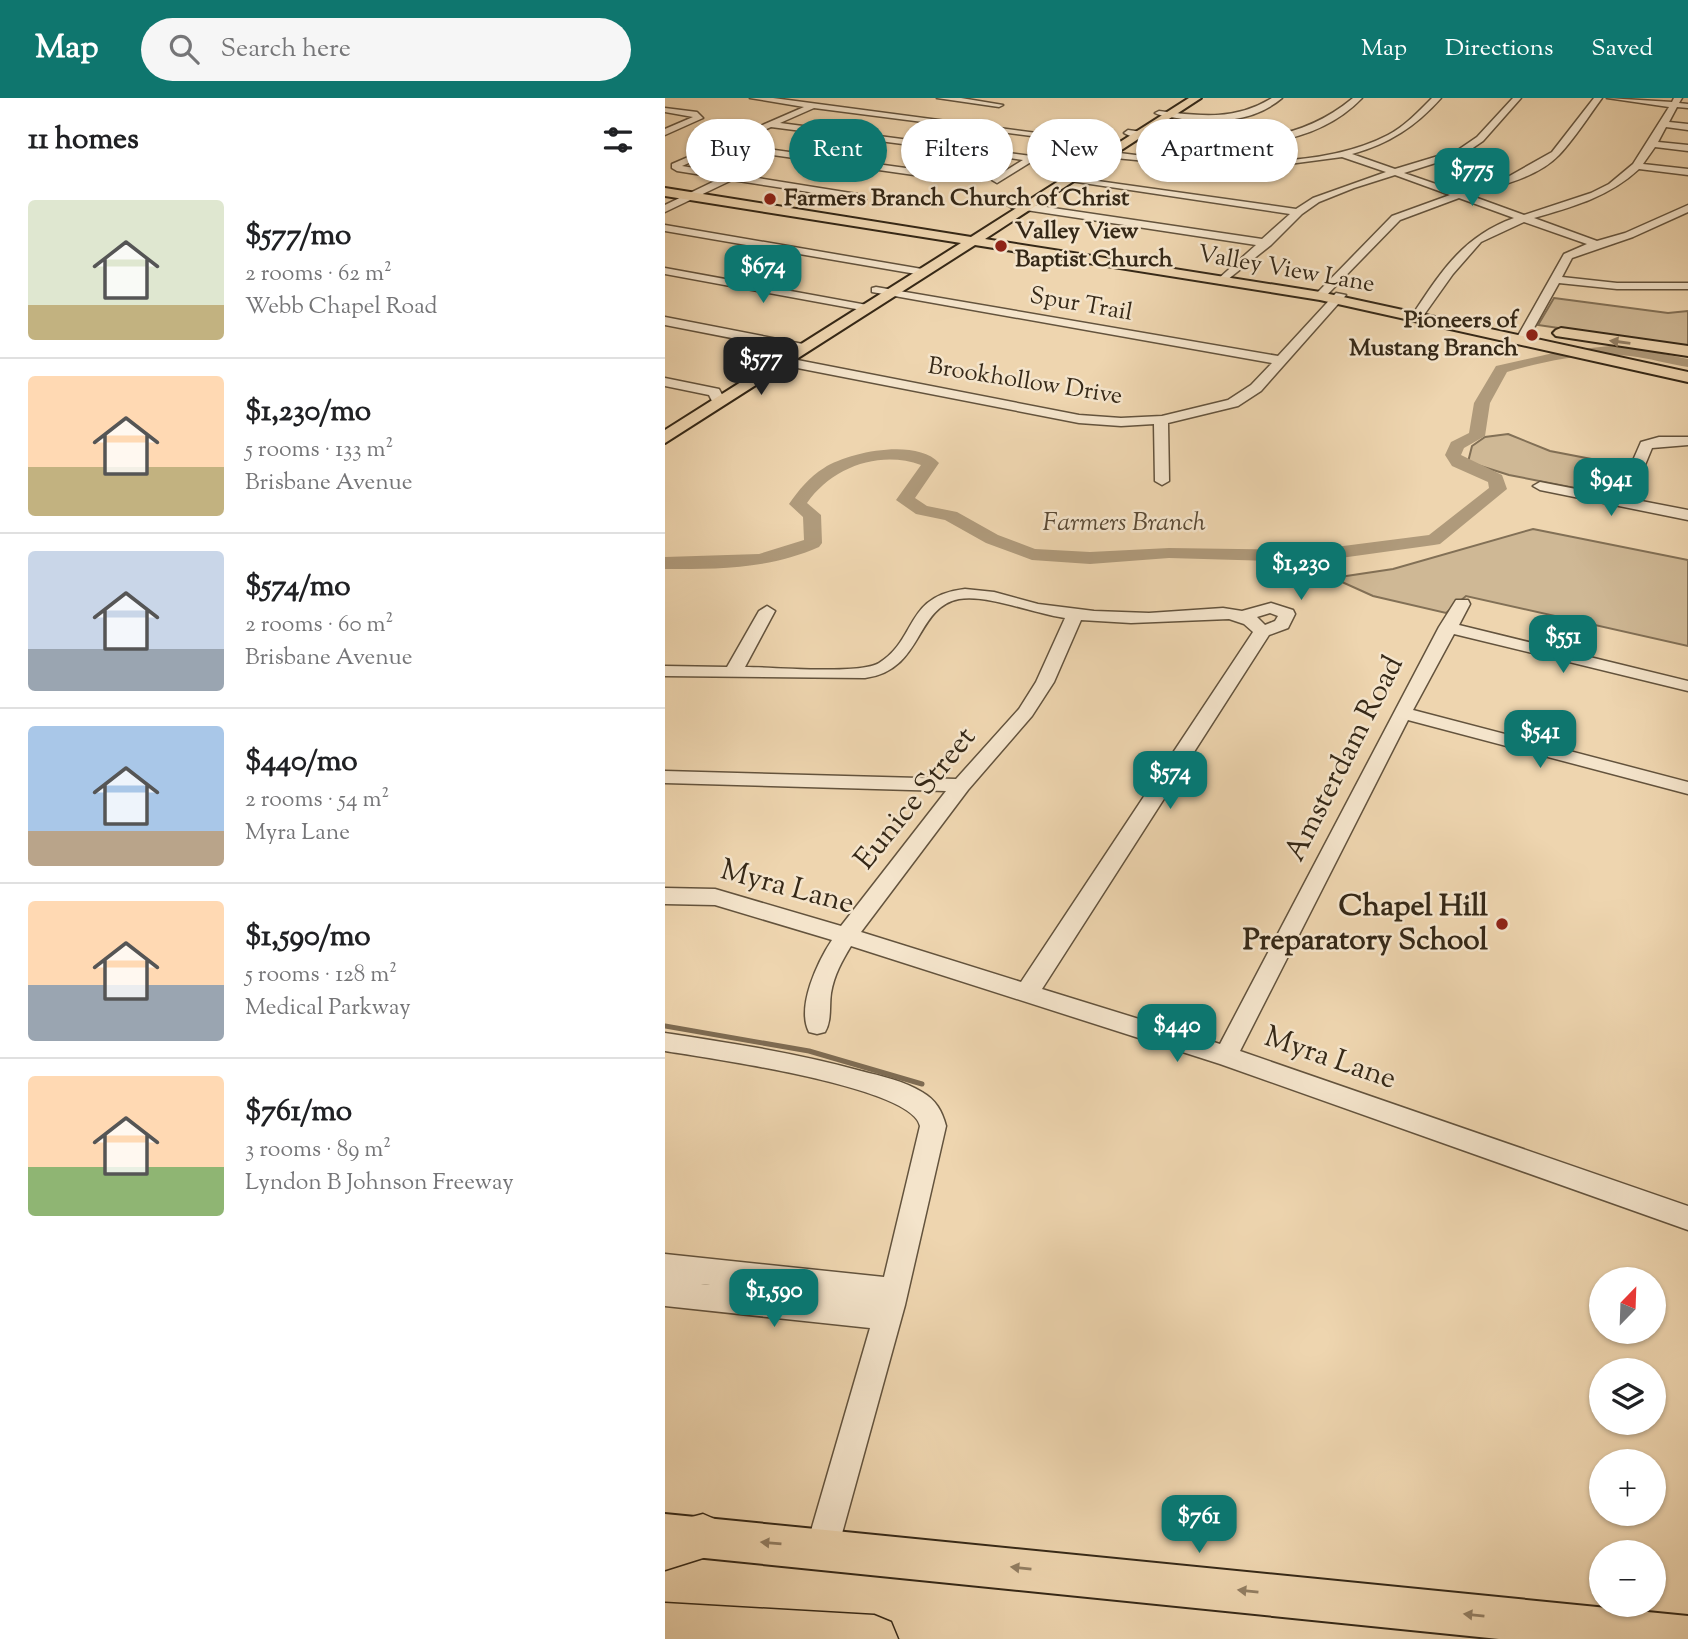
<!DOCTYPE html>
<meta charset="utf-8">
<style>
body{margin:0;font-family:"Sorts Mill Goudy",serif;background:#f6f6f6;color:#202124;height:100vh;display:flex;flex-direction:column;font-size:26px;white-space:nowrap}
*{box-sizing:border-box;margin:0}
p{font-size:23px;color:#757577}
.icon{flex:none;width:38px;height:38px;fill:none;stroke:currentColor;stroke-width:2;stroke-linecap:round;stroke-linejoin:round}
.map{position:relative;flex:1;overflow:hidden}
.drawer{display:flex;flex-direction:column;background:#fff;width:665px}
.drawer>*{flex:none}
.banner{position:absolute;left:21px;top:21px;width:665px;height:63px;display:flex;gap:14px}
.needle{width:46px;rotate:23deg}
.tools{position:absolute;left:924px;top:1169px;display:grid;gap:14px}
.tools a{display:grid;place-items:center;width:77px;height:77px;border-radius:50%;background:#fff;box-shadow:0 2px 5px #0004;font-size:35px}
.price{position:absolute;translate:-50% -60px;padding:0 16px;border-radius:14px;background:#0f766e;color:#fff;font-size:23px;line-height:46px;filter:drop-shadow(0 2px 4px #0008)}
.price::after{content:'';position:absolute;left:50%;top:42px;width:21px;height:16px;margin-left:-10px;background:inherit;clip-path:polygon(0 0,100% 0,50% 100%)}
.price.selected{background:#222;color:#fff}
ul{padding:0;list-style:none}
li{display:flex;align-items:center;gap:21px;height:175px;padding:0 28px}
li+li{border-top:2px solid #e0e0e0}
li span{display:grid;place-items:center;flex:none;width:196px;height:140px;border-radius:7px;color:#555}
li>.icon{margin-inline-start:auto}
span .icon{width:84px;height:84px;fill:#fffc;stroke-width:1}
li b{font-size:30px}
h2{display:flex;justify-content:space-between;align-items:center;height:84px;padding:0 28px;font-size:30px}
.tag{padding:0 24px;border-radius:32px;background:#fff;box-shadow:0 2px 5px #0004;font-size:24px;line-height:63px}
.tag.selected{background:#0f766e;color:#fff}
header{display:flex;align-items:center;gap:42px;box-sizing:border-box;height:98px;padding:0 35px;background:#0f766e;color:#fff}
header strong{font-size:33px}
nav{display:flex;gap:38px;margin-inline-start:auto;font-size:24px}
.search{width:490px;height:63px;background:#f6f6f6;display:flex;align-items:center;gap:18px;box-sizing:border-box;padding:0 24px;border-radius:38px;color:#757577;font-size:26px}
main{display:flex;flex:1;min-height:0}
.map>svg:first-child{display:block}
</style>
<header>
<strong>Map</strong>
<div class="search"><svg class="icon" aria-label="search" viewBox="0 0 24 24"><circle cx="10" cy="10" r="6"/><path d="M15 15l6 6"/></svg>Search here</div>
<nav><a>Map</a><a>Directions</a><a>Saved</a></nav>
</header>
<main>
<section class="drawer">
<h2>11 homes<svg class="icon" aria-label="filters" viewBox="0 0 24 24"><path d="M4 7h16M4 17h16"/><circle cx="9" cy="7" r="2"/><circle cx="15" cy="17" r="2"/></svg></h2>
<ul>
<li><span style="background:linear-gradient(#dfe7d0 75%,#c2b280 0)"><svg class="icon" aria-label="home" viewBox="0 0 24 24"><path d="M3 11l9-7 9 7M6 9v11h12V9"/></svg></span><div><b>$577/mo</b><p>2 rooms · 62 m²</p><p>Webb Chapel Road</p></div></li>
<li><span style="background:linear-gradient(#ffd9b3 65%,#c2b280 0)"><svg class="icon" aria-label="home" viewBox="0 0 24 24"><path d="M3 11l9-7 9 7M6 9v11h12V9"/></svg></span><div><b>$1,230/mo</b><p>5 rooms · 133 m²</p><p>Brisbane Avenue</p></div></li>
<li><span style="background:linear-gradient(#c9d6e8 70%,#9aa5b1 0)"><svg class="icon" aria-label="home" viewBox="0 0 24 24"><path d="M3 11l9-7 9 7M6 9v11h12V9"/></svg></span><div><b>$574/mo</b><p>2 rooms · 60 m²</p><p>Brisbane Avenue</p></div></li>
<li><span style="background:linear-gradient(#a9c7e8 75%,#b9a48a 0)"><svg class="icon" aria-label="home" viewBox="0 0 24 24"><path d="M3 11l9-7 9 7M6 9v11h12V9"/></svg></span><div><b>$440/mo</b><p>2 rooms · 54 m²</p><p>Myra Lane</p></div></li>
<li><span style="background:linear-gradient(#ffd9b3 60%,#9aa5b1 0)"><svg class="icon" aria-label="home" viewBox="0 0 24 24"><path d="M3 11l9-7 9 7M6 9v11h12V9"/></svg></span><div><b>$1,590/mo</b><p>5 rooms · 128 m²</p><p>Medical Parkway</p></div></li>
<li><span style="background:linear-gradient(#ffd9b3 65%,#8fb573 0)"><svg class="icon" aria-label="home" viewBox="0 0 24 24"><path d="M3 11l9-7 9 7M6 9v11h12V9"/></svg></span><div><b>$761/mo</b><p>3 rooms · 89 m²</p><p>Lyndon B Johnson Freeway</p></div></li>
</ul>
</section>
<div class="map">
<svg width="1023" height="1541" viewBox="0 0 1023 1541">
<rect width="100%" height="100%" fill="#eed5af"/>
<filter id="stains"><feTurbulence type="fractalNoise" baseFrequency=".00286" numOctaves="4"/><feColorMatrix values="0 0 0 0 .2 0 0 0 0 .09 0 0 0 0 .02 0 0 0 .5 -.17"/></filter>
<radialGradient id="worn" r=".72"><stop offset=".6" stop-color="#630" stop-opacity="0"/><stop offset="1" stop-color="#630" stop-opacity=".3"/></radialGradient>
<path fill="#cfb895" stroke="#827056" stroke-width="2" d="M889,200l114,15 20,-2v36l-150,-22z
M843,336l42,17 78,15 -12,30 -107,-21 -41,-13 4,-16 13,-9z
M868,431l155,31v86l-222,-50 -20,17 -73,-17 -40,-18 60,-9z"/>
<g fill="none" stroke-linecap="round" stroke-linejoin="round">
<path stroke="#7e6c53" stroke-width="5" d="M0,928l144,25 113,33"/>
<path fill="#af9a7b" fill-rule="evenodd" d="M945,248l30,3 48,10v8c-20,-3 -39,-9 -58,-11 -42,-5 -84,5 -123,16l-17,31 -5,33 -21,12 -3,7 41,20 5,14 -67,55 -6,1 -122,17 -143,-4 -79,6 -58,-4 -46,-17 -41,-23 -29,-6 -20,-14 25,-35c-41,-15 -89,2 -114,38l14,12 1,28 -3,4c-50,22 -100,22 -154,22v-12l94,-3 45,-14 -1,-23 -14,-13c10,-14 20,-27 35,-36 25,-16 92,-30 115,-5l-24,35 12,8 30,6 41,23 37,14 55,3 79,-4 143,2 117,-15 60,-47 -1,-6 -36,-16 -7,-11 6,-13 18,-9 5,-30 22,-37 66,-15z"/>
<g stroke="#63533d" stroke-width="3">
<path id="minor" d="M85,0h23l294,39 -4,3 -249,-32 -34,15 259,34 -42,26 -5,-3 2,-2 29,-18 -63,-9 -46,24 -191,-27 -41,18 175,28 9,6 -5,3 -7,-4 -122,-19 -67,32v-7l56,-27 -44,-7 -5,-3v-4l132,-57zM106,29l178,23 -36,19 -181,-25z
M272,0h24l42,7 -4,2z
M607,0h10c-28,24 -65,25 -100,21 -9,-2 -20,-2 -27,-6l4,-2c41,5 76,10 113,-13z
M688,0h9c-49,51 -126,51 -191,43 -15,-2 -36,-1 -47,-8l4,-3c80,11 158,24 225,-32z
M767,0h9c-25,28 -52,46 -89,56l43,15 63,-19 19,-13 36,-39h8l-38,43 -19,13 -60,19 55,19 47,-14 46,-26 42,-54h8c-14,19 -27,40 -43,57 -22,23 -61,31 -90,40l55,20 67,-22 18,-9 24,-20 36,-57 -62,-9 65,4 2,-4h8l-3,5 9,1v4l-11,-1 -8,15 19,2v6l-22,-3 -8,15 30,3v6l-33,-4 -12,17 45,5v6l-49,-6c-30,28 -67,38 -105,49l63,23 28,-8 63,-28v7l-55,25 -61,21 -10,19 55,6h71v6h-71l-58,-6 -34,61h-8l-2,-3 49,-87 23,-10 -63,-22 -43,20 -28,32 -32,45h-8l-2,-2c30,-45 51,-80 103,-99l-55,-20 -59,22 -76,78h-8v-4l76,-78 58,-21 -55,-20 -41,13 -35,14 -17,12 -31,31 -49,39 -4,-1v-4l38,-34 -244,-37 -5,-3 5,-3 250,37 28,-25 -240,-36 5,-3 241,34 17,-11 73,-26 -44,-15 -68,9 -64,1 -95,-9 -68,-11 4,-3c95,13 249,37 337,-9 17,-9 30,-23 44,-37z
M0,10l32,4 6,6 -38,17v-6l28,-12 -28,-5z
M0,127l257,44 5,3 -5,3 -257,-44z
M0,170l202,37 6,3 -6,3 -202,-37z
M211,189l402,69 58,-63 10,2 -85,96 -23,15 -70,17 1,58 -7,4 -7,-4 -1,-57 -33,2 -42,-3 -297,-58 -6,-4 6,-4 297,58 42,3 41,-2 66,-16 23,-15 21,-22 -400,-71v-4z
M0,219l138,27 6,4 -6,4 -138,-27z
M0,280l54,11 7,13 -7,4 -5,-1 -5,-10 -44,-9z
M994,339h29v8l-36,3 -21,51 57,11v10l-148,-30 -7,-4 7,-4 77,15 24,-55z
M300,491l29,3 44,12 56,7 55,2 74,-5 19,3 29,-8 22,7 2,4 -7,14 -19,7 -227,354 178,55 219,-417 17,-27h12l2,4 -11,21 229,56v10l-234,-57 -41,76 275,72v12l-280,-74 -168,331 448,155v24l-468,-166 -369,-118c-9,15 -17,29 -20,47 -2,13 1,27 -6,39l-8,2 -8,-2c-13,-25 9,-71 23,-92l-117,-35 -50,-1v-16l50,1 126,37 105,-135 -281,-8v-12l291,8 63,-70 17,-27 29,-64c-31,-4 -77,-24 -106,-19 -45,9 -35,71 -94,79l-200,-2v-10l62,1 32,-56 8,-5 8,5 -30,56c26,0 115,8 134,-4 39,-24 25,-67 86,-74zM605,515l8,3 -3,5 -10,4 -8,-8zM564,521l15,5 9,8 -232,350 -160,-50 107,-142 64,-74 22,-34 27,-62 50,3z
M0,935c65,10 132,20 196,38 20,5 43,10 61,21 14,8 20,19 24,34l-41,179 -67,243 -5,11 -11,5 -11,-5 -5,-11 64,-220 -205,-22v-26l45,5 -45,-5v-26l219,23 36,-151c-8,-40 -213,-68 -255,-75z"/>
</g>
<g stroke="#352817" stroke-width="4">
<path id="major" d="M524,0h12l-216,141 335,53 368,80v10l-368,-82 -345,-55 -310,198v-13l296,-187 -296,-47v-8l306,49z
M896,230l127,18v10l-132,-20 -3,-3 3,-3z
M0,1416l1023,102v23h-189l-834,-85z"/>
</g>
<g stroke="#352817" stroke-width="3">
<path id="highway" d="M38,1416l16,7 7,16 -7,16 -54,17v-46z
M0,1505l209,12 17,7 7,17h-233z"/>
</g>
<use href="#minor" fill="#f4e4cb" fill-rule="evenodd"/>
<use href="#major" fill="#eed5af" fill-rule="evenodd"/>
<use href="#highway" fill="#eed5af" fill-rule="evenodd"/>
</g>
<defs><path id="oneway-solid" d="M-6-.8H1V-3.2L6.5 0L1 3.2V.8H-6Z" transform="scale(1.75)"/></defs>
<g fill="#927e63">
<use href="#oneway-solid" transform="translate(955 244) rotate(-172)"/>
<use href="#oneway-solid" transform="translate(106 1445) rotate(-175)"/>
<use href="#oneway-solid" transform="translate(356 1470) rotate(-174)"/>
<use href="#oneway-solid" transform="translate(583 1493) rotate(-174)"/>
<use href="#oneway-solid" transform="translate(809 1517) rotate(-174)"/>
</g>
<g fill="#8f2418" stroke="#f4e4cb" stroke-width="2.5">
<circle cx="105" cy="101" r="7"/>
<circle cx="336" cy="148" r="7"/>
<circle cx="867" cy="237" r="7"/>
<circle cx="837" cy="826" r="7"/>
</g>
<g text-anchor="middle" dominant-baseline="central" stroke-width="5" stroke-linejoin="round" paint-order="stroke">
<g font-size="24" font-weight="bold" fill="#352817" stroke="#f4e4cb" text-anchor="start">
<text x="119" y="101">Farmers Branch Church of Christ</text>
<text x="350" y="134">Valley View<tspan x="350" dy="28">Baptist Church</tspan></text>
<text x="853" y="223" text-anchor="end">Pioneers of<tspan x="853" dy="28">Mustang Branch</tspan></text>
</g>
<g font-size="24" fill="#352817" stroke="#f4e4cb">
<text transform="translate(621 172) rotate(10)">Valley View Lane</text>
<text transform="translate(416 207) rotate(10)">Spur Trail</text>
<text transform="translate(360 284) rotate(9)">Brookhollow Drive</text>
</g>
<g font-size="26" font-style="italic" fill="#5a4a35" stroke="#f4e4cb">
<text x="459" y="425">Farmers Branch</text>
</g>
<g font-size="30" fill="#352817" stroke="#f4e4cb">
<text transform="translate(680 661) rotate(-63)">Amsterdam Road</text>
<text transform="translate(251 701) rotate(-51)">Eunice Street</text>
<text transform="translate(122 790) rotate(15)">Myra Lane</text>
<text transform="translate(665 961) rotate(19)">Myra Lane</text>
</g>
<g font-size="30" font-weight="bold" fill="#352817" stroke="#f4e4cb" text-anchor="end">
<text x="823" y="809">Chapel Hill<tspan x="823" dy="34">Preparatory School</tspan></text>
</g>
</g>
<rect width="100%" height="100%" filter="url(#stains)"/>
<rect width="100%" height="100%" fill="url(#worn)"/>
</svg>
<div class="tools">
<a><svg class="needle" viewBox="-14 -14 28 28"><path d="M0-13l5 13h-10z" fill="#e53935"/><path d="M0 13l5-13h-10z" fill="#757577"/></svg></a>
<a><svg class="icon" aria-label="layers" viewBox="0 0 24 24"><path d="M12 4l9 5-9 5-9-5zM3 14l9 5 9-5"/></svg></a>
<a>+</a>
<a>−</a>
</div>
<b class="price" style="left:807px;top:110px">$775</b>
<b class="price" style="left:98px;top:207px">$674</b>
<b class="price selected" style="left:96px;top:299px">$577</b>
<b class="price" style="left:946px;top:420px">$941</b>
<b class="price" style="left:636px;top:504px">$1,230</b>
<b class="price" style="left:898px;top:577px">$551</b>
<b class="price" style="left:875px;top:672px">$541</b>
<b class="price" style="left:505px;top:713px">$574</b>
<b class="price" style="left:512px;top:966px">$440</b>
<b class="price" style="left:109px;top:1231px">$1,590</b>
<b class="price" style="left:534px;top:1457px">$761</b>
<div class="banner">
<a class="tag">Buy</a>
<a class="tag selected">Rent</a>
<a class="tag">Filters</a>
<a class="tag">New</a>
<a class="tag">Apartment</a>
</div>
</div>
</main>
